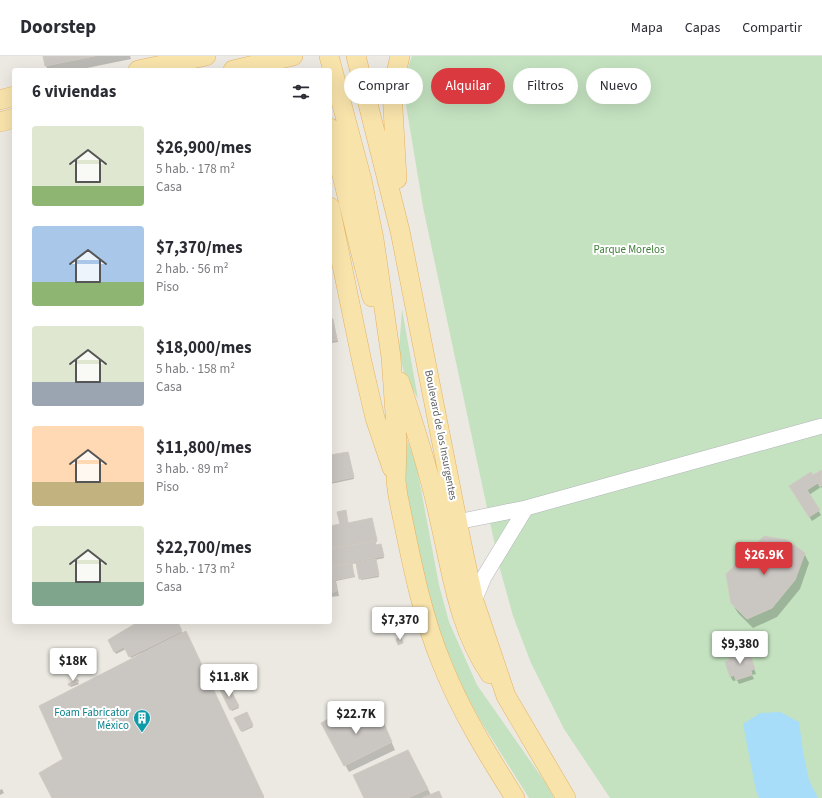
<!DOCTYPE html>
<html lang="es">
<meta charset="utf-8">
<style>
body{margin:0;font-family:"Source Sans 3",sans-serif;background:#f2f2f3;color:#2b2b33;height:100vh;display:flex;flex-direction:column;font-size:15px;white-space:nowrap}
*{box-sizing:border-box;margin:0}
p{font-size:13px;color:#7c7c81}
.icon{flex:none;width:22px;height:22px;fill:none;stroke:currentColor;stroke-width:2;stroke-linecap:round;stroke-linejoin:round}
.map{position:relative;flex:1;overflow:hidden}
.details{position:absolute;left:12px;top:12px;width:320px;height:556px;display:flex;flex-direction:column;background:#fff;border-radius:4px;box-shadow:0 4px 16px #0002}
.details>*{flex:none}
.hud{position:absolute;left:344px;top:12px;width:380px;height:36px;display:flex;gap:8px}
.price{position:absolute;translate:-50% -34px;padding:0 9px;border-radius:4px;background:#fff;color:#222;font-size:13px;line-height:26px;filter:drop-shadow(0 1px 2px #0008)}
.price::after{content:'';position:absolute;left:50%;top:24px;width:12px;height:9px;margin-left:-6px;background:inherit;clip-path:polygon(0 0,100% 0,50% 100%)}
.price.active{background:#da3a3f;color:#fff}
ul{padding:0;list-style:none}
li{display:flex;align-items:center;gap:12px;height:100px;padding:0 20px}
li span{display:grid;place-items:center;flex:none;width:112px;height:80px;border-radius:4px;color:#555}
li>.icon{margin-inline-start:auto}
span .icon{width:48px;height:48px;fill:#fffc;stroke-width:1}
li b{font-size:17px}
h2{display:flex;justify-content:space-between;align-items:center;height:48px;padding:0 20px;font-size:17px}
.pill{padding:0 14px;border-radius:18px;background:#fff;box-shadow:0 4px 16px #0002;font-size:14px;line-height:36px}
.pill.active{background:#da3a3f;color:#fff}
header{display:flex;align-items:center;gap:24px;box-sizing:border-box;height:56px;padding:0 20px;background:#fff;border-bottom:1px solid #e1e1e2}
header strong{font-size:19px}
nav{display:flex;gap:22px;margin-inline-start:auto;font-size:14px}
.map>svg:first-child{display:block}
</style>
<header>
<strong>Doorstep</strong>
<nav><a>Mapa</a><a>Capas</a><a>Compartir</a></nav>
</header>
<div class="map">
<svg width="822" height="742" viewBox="0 0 822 742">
<rect width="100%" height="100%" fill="#ece9e2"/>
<path fill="#c4e2c0" d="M412,0h410v742h-212l-46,-69 -33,-66 -18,-47 -13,-47 -77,-362 -18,-108c0,-16 1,-28 7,-43z
M402,253l16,90 -14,-26 -5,-22z
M404,375l12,32 23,122 10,37 28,63 68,97 9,16h-25l-49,-78 -17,-30 -24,-59 -24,-89 -9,-47z"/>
<path fill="#a7ddf8" d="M780,656l19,10 4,29 6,29 9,18h-59l-3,-7 -13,-67 17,-11z"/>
<path fill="#0003" d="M44,0h86l1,3 -54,11h-29l-2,-4z
M330,253l8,33 -8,1z
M349,399l5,24 -24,5v-28z
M822,415v17l-1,-1 -12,8 12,20 -9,6 -19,-30z
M346,457l2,11 24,-5 5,23h-2l1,4 6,1 2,11 -9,2 4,17 -18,3 -4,-17 -6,1 4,13 -19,4 3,15 -9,1v-70l11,-2z
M804,497l5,10 -9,26 -23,28 -24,11 -15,-15 -6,-10z
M140,566h37l6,12 6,6 75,158h-211l12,-39 78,-105 -1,-1 -11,5 -5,-9 -10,5 -7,-13z
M749,599l7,19 -4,1 2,4 -15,5 -2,-4 -4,1 -3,-5 15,-20z
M77,625l2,3 -8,3 -2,-3z
M228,631l11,21 -7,3 -11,-21z
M378,655l17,39 -46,22 -27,-49h31z
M247,657l6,14 -11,5 -7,-14z
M412,702l19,37 11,3h-77z
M2,733l2,4 -4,2v2v-7z"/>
<path fill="#cac6c2" stroke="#d0cac1" d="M43,0h52l-50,10z
M330,263h3l4,21 -7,1z
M348,396l6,25 -24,5v-27z
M822,414v15l-2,2 -2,-4 -11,7 13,20 -11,7 -20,-31 22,-14 2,3z
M346,454l2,13 24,-5 5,22 -47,9v-23l10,-2 -3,-12z
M764,480l23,4 18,13 -10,27 -23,28 -25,11 -16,-16 -5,-29z
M375,485l1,4 5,-1 3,12 -54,11v-18z
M376,503l3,16 -20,4 -3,-16z
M352,507l2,13 -19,4 -3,-13z
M330,511h2l5,24 -7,2z
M138,566h40l4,9 -53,26 -5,-10 -10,5 -6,-12z
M186,575l78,166 -3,1h-209l-13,-25 24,-14 -24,-53z
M401,581l2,6 -5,2 -2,-6z
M743,595l2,4 5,-1 5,15 -4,1 1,5 -16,5 -2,-5 -4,2 -5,-15 5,-2 -2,-4z
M77,623l2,2 -10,5 -1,-2z
M228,629l11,21 -9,4 -10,-20z
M347,653l6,13 25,-12 14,32 -48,24 -23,-43z
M247,656l6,13 -12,6 -7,-13z
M408,694l20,39 -20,9h-44l-11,-23z
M439,735l3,7h-20z"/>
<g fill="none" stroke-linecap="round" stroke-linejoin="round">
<g stroke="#b3b5b9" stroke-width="16">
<path id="minor" d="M457,466l69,-14 296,-82
M474,545l10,-24 42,-69"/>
</g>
<g stroke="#e5b262" stroke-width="20">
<path id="major" d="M329,0l33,124 12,59 17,118 6,85 -1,39 2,15c12,57 22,115 44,168 19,48 46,91 73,134
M356,0l44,175 62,314 12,56 32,95 60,102
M138,14l68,-14
M233,14l60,-14
M0,44l14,-4
M0,66l14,-4
M330,72c15,56 27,113 42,169
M397,123l-5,-88 8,-35
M330,151l32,155 13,56 17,50
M400,326c15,46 30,92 40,140 12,52 19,107 50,152"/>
</g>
<use href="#minor" stroke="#fff" stroke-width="15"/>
<use href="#major" stroke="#f8e3ab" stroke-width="19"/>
</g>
<defs>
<g id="building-pin" transform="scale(0.9)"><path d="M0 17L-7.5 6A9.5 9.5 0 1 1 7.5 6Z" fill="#0f9aa8" stroke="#fff"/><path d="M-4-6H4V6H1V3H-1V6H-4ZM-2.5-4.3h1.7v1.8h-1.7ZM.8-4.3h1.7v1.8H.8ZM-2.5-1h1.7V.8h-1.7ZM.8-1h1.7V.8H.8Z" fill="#fff"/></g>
</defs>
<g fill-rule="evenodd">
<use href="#building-pin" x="142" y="662"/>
</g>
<g text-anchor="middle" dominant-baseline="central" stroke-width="4" stroke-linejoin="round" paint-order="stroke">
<g font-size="11" fill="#40803b" stroke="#fff">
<text x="629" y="193">Parque Morelos</text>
</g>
<g font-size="11" fill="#5b5f62" stroke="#fff">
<text transform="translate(441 379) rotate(79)">Boulevard de los Insurgentes</text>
</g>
<g font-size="11" fill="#0d838f" stroke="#fff" text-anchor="end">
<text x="129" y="656">Foam Fabricator<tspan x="129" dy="13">México</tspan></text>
</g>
</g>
</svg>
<b class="price active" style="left:764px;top:520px">$26.9K</b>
<b class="price" style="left:400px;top:585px">$7,370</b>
<b class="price" style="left:740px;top:609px">$9,380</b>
<b class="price" style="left:73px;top:626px">$18K</b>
<b class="price" style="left:229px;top:642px">$11.8K</b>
<b class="price" style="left:356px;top:679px">$22.7K</b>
<div class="hud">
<a class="pill">Comprar</a>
<a class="pill active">Alquilar</a>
<a class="pill">Filtros</a>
<a class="pill">Nuevo</a>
</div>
<section class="details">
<h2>6 viviendas<svg class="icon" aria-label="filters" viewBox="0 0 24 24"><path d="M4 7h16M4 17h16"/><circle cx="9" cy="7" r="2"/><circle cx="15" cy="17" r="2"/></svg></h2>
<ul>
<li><span style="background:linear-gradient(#dfe7d0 75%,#8fb573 0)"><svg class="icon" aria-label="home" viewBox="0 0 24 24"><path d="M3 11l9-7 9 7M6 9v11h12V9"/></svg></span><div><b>$26,900/mes</b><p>5 hab. · 178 m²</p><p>Casa</p></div></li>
<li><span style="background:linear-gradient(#a9c7e8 70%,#8fb573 0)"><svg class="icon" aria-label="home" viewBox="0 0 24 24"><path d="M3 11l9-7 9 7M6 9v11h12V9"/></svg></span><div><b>$7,370/mes</b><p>2 hab. · 56 m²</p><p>Piso</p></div></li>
<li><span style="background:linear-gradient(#dfe7d0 70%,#9aa5b1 0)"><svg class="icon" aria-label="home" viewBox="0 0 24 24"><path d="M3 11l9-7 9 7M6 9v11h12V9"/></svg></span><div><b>$18,000/mes</b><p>5 hab. · 158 m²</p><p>Casa</p></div></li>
<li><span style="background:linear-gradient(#ffd9b3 70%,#c2b280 0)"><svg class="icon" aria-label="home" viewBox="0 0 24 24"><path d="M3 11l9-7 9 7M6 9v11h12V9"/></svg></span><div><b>$11,800/mes</b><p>3 hab. · 89 m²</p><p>Piso</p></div></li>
<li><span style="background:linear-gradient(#dfe7d0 70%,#7fa58c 0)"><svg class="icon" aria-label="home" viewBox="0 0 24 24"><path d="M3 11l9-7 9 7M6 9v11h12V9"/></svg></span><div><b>$22,700/mes</b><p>5 hab. · 173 m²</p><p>Casa</p></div></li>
</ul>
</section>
</div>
